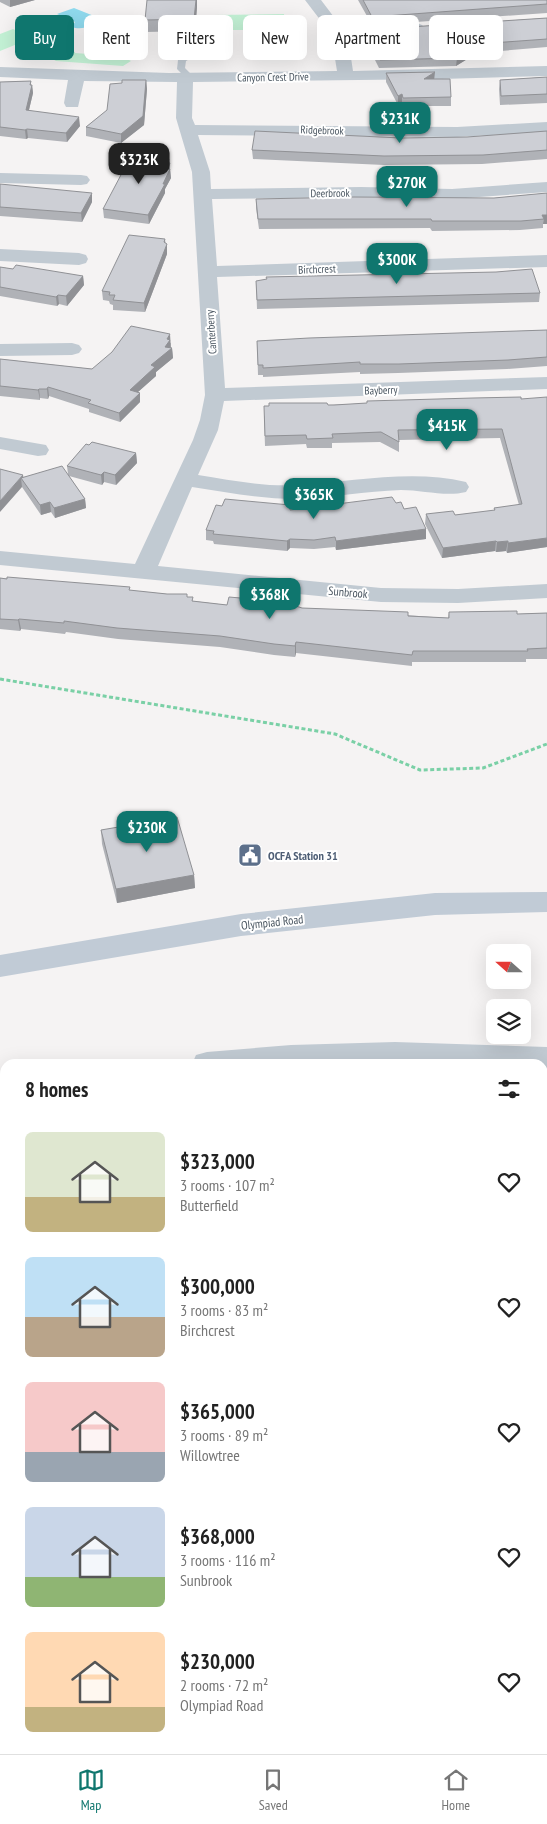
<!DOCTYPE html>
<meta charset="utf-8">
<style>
body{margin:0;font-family:"PT Sans Narrow",sans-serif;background:#f6f6f6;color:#222;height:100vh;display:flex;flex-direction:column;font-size:19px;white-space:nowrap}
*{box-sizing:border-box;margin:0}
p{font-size:16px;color:#767676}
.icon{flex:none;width:28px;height:28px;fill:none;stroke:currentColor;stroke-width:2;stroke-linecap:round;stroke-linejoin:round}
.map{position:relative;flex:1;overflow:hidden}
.sheet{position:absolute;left:0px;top:1059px;width:548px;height:696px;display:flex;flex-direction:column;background:#fff;border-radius:15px 15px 0 0;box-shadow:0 5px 20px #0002}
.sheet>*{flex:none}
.guide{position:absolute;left:15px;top:15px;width:518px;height:45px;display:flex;gap:10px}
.needle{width:32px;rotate:291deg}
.controls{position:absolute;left:486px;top:944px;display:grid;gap:10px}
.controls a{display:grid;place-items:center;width:45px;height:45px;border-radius:8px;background:#fff;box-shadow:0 5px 20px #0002;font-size:25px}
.price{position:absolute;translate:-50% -42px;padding:0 11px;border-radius:10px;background:#0f766e;color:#fff;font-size:16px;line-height:32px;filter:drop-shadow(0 1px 2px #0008)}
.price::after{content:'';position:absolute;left:50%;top:30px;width:15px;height:11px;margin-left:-8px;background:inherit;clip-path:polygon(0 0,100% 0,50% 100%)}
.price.on{background:#222;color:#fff}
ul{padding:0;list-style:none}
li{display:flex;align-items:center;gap:15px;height:125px;padding:0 25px}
li span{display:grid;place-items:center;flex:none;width:140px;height:100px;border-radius:8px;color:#555}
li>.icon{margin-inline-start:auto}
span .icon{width:60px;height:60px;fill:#fffc;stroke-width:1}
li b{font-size:21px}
h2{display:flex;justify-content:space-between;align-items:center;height:60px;padding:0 25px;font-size:21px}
.tag{padding:0 18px;border-radius:8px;background:#fff;box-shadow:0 5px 20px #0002;font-size:18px;line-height:45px}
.tag.on{background:#0f766e;color:#fff}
.dock{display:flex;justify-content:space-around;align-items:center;height:70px;border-top:1px solid #e0e0e0;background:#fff;font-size:14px;color:#767676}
.dock a{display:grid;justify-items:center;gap:2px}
.dock .on{color:#0f766e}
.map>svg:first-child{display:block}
</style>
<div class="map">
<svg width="547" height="1754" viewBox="0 0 547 1754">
<rect width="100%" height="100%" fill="#f5f3f3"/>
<path fill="#c3f1d5" d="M284,14l1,16h-72v-15z
M13,29l19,9 -32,13v-17z
M51,49l24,3v1l53,4 -1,2 4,2 -8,5 -67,-5 -9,-5z"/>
<path fill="#90daee" d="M74,8l30,12c-10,5 -22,11 -32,7l3,-5 -18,-8z
M0,1498l5,4v248h537l1,-134 4,2v136h-547z"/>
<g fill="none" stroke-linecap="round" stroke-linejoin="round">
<path stroke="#7ad0a6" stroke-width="3" stroke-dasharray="4 2.5" stroke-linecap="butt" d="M0,679l335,55 85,36 63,-2 64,-24"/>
<path fill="#c1cad2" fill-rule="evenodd" d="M188,41l15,2 2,8 -19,10 -1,7 5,5 -1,6 -4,2 -4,-2 1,-5 -5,-5 1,-9 3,-4 -11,-6 6,-8zM188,45l8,2 1,3 -10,3 -9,-3 3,-4z
M5,1304v16l-5,2v-16z"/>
<path fill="#c1cad2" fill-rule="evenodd" d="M305,0h16l22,29 74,-6 5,2 3,3 -3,3 -5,2 -69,5 5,33 194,-5v10l-105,3 -249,3 -1,36 3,7 262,2 90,-5v10l-90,5 -259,-2 12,37 1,17 150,-2 91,2 95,-7v10l-95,7 -91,-2 -149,2 5,67 330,-11v12l-330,10 8,111 322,-11v12l-323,12 -6,29 -20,45c32,5 66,12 99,10 56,-3 114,-16 169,-3l3,5 -3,5c-20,5 -44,-2 -65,-2 -35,1 -71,8 -106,9 -35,0 -69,-7 -103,-12l-34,79 223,22 77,1 89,-5v14l-89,5 -77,-1 -381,-37v-14l135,13 58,-124 7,-20 5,-25 -13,-223 -16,-54 1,-36 -93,-1 -6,26h-12l-2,-4 4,-23 -68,-3v-10l169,6 168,-2 -6,-37z
M0,173l81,2 6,1 3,4 -3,4 -6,1 -81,-2z
M0,249l79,4 7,2 2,4 -2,4 -7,2 -79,-4z
M72,343l7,2 3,4 -3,4 -7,2 -72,1v-12z
M0,437l46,8 3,5 -3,5 -8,1 -38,-7z
M395,1042l152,5v24h-5v-7h-350l4,-9 11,-3 84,-7z
M5,1073v26l-5,1v-26z
M542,1188l5,1v28l-5,-1z
M542,1377l5,2v33l-5,-1z"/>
<path fill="#c1cbd6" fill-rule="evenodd" d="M547,892v20l-112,3 -194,21 -241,41v-22l241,-41 194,-21z"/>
</g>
<path fill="#b0b2b7" d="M0,0h35l-25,7 -10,-5z
M197,0v7l-2,24 -50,1v-12z
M358,0h189v13l-175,12z
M547,18v29l-70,6 -21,13 -77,2 -10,-20v-8l9,-2v-4h1v-5z
M386,73l48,6 17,18v9h-49v-3l-4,2 -12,-23z
M547,77v26l-47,2 -1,-16 1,-9z
M146,80l1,9 -3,36 -23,18 -35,-7v-9z
M31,81v4h1l1,8 -4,17 51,16 -13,16 -39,-4 -2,1 -26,-3v-54z
M547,131v28l-65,5 -98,1 -131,-6 -1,-9 149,-12 66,-1z
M169,163l2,15 -6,11v4l-16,31 -45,-6 -1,-9z
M0,184l92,18 -10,20 -82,-6z
M547,193v31h-4v4l-23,2 -88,1 -2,-3 -171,1 -3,-21v-9l238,-1z
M165,239l2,15 -22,58 -32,-2v-5l-3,-1 -1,-3 -6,-1 -1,-9z
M0,267l13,2 70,7 1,9 -17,21 -8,-2 -2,2 -57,-10z
M256,281l284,12 -1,9 -282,7z
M547,330v36l-40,3 -109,4 -38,1v-2l-97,5v-2h-5l-1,-34z
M171,343l-1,5h2l1,10 -17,14v4l-18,16 2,10 -20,20 -31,-10v-3l-40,-13 -1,3 -8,-1v2l-40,-4v-37l92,10z
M521,397l26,150 -40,6 -1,-2 -10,1 -1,-1 -53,7 -17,-34 1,-10 29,1 39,-4v-3l25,-3 -19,-67 -101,2v12l-19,-10 -48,1v5h-25l-1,-4 -41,2 -1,-30 64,-11z
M136,453l1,10 -21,22 -12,-3 -2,3 -33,-9 16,23 1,9 -31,10 -4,-6 -10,3 -19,-28 -22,-18 23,8 45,-3 -1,-8z
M396,503l8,6 22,20v10l-90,11 -1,-3 -21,2 -24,-1 -3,3 -73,-7 -1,-3 -7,-1v-10l16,-24 68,4z
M0,578l167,16h20v3l6,4 34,4 70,-2v4l5,1 146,10 1,-6 68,2 30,-1v46h-21v3h-114v4l-116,-13 -1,4 -21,-2 -54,-8 -102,-8 -52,-7 -1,2 -44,-5 -1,2 -20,-2z
M101,830l93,45 1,13 -78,15 -15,-59z
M547,1254v55l-5,-1v-33z
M0,1376h5v97l-2,-3 -3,-10z
M547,1530v63l-5,-10v-43z"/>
<path fill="#909195" d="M10,0h25l-25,7z
M196,0h1v7l-2,24 -1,-12z
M478,44l-1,9 -21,13 1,-8z
M435,72l-1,9 -10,-2z
M146,80l1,9 -3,36 -23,18v-9z
M31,81v7l1,-3 1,8 -6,25 -1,-8z
M402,94v9l-4,2v-9z
M79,117l1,9 -13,16 -1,-9z
M27,129l1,9 -2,1 -1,-9z
M169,159l2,19 -6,11v4l-16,31 -1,-9 15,-31 4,-21z
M92,193v9l-10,20 -1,-9z
M542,215h5v9h-4l1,-5z
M165,239v8l2,-3v10l-22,58 -1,-9z
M83,276l1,9 -17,21 -1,-10z
M58,295l1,9 -2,2 -1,-9z
M170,334l1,15 1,-1 1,10 -17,14v4l-26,23v-9l21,-25 14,-18 2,-8z
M48,387l1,9 -1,3 -1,-10z
M39,389l1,9v2l-2,-10z
M140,393v9l-20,20 -1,-9z
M136,453l1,10 -21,22 -1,-10z
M104,472v10l-2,3 -1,-10z
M23,475l1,7 -3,-4 1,9 -22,25v-11z
M85,499l1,9 -31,10 -1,-10z
M50,502l1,10 -10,3 -1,-10z
M426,529v10l-90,11v-9z
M547,538v9l-40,6 1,-10z
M290,539v9l-3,3v-10z
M496,541l-1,10 -53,7 1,-10z
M508,541l-2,10 -10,1 1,-10z
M19,619l2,10 -1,2 -2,-11z
M296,642v11l-1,4v-11z
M194,875l1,13 -78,15 -1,-14z
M5,1192v14l-5,2v-14z"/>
<path fill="#cdcfd5" stroke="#909195" d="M147,0h49l-2,19 -49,1z
M363,0h184v4l-175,13z
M547,18v21l-69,5 -21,14 -77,2 -11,-20 11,-3 -2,-3h4l-3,-5z
M435,72l-11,7h26l1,18 -48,1 -1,-4 -4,2 -12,-23z
M547,77v17l-46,2 -1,-16z
M122,80h24l-3,36 -22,18 -35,-7 21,-17 3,-26 12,-1z
M31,81l-1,4h2l-6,25 53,7 -13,16 -39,-4 -2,1 -25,-3v-45z
M255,131l146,7 66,-1 80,-6v19l-64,5 -99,1 -132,-6z
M132,154l37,5 -2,4h3l-3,6h3l-7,15h2l-17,31 -45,-6z
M0,184l92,9 -11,20 -81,-6z
M547,193v22h-5l2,4 -23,2h-89l-1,-2h-173l-2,-20 98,-2 140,1z
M129,235l36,4 -1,3 3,2 -23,59 -31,-3 2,-5h-6l1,-3 -8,-1z
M16,265l67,11 -17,20 -8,-1 -2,2 -56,-10v-20l13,2z
M532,269l8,24 -283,7 -1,-19 11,-2 -1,-2 230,-5z
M131,326l39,8 -3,5 3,1 -5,7 7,1 -21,17 4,2 -25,23 10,3 -21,20 -31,-10 3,-3 -43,-13 -1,2h-8l-1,1 -38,-4v-27l92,10 20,-17z
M547,330v27l-39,3 -109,4h-39v-2l-97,6v-3h-5l-1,-24 52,-3z
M521,397v2l26,-2v141l-39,5v-2l-11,1 -1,-1 -53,7 -17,-34 27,-3 2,4 40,-5 -1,-2 28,-4 -20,-75 -104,1 1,12 -18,-10 -49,2 1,4 -26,1 -1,-4 -41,1 -1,-30h5v-3h58l1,2h6l33,-2v-2l106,-3z
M92,442l44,11 -21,22 -11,-3 -3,3 -34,-9 19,-22 3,1z
M62,466l23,33 -31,9 -4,-6 -10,3 -19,-27z
M0,469l23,6 -23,26z
M392,497l4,6 5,-1 3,7 12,-2 10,22 -90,12 -1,-4 -21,3 -24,-1 -3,2 -74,-7 1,-3 -8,-1 10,-25 6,1 3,-7 65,6v5z
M7,577l123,10 -1,3 38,4h20v3h6l-1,4 35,4 2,-8 68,6 -1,3 6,2 106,4v4l41,2v-6l68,-1v3l30,-1v35l-20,1 1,2h-115l-1,4 -116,-13 -1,4 -21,-2 -54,-8 -103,-8 -53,-7v2l-45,-4 -1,1 -18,-1v-41l7,1z
M177,817l17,58 -78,14 -15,-59z
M5,1118v74l-5,2v-74z
M547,1254v43l-5,-1v-17z
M0,1376h5v89l-5,-6 1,-17h-1z
M547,1530v45l-5,-10v-25z"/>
<defs>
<g id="civic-square" transform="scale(1.25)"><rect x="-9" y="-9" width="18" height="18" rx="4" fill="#5c6f8a" stroke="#fff"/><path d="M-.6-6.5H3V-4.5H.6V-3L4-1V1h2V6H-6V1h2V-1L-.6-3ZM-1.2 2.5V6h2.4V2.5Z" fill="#fff"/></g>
</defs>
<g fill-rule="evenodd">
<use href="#civic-square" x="250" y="855"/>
</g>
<g text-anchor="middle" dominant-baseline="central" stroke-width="4" stroke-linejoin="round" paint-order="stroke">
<g font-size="11" fill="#4a5661" stroke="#fff">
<text transform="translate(273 77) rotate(-1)">Canyon Crest Drive</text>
<text transform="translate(322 130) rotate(2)">Ridgebrook</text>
<text transform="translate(330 193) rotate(-1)">Deerbrook</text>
<text transform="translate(317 269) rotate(-2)">Birchcrest</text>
<text transform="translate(211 332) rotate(-94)">Canterberry</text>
<text transform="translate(381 390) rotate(-2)">Bayberry</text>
</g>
<g font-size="12" fill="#4a5661" stroke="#fff">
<text transform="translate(348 592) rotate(5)">Sunbrook</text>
<text transform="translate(272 922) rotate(-6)">Olympiad Road</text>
</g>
<g font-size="12" font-weight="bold" fill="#4e5e75" stroke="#fff" text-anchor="start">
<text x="268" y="855">OCFA Station 31</text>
</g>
</g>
</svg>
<div class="controls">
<a><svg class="needle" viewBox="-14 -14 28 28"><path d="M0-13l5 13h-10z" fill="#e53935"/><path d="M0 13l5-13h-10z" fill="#767676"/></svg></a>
<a><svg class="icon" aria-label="layers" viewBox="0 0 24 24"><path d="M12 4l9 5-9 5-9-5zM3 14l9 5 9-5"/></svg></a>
</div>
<b class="price" style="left:400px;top:144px">$231K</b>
<b class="price on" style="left:139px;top:185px">$323K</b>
<b class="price" style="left:407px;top:208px">$270K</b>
<b class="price" style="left:397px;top:285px">$300K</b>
<b class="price" style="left:447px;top:451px">$415K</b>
<b class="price" style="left:314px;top:520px">$365K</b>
<b class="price" style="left:270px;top:620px">$368K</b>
<b class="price" style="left:147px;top:853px">$230K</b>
<div class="guide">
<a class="tag on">Buy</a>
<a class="tag">Rent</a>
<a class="tag">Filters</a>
<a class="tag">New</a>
<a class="tag">Apartment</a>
<a class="tag">House</a>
</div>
<section class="sheet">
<h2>8 homes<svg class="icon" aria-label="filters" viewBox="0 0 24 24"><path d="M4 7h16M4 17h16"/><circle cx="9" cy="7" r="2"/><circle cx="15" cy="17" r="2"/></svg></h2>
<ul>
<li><span style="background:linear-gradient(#dfe7d0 65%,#c2b280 0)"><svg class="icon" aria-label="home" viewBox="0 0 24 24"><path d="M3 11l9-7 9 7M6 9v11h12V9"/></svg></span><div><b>$323,000</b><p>3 rooms · 107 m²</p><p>Butterfield</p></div><svg class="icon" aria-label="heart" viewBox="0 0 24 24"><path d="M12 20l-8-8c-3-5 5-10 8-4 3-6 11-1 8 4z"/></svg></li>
<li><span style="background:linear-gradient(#bfe0f5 60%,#b9a48a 0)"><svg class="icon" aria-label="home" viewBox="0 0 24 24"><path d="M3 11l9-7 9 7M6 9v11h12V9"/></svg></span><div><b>$300,000</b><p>3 rooms · 83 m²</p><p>Birchcrest</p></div><svg class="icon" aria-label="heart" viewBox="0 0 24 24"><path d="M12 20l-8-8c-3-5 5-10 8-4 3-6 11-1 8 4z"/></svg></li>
<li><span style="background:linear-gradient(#f6c9c9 70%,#9aa5b1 0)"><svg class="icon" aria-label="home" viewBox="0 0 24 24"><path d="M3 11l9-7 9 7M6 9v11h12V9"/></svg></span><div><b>$365,000</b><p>3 rooms · 89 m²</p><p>Willowtree</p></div><svg class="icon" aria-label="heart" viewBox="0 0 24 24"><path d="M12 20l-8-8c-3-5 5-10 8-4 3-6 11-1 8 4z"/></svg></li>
<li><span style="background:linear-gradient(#c9d6e8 70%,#8fb573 0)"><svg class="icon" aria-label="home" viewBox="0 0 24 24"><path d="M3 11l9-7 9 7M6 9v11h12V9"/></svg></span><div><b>$368,000</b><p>3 rooms · 116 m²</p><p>Sunbrook</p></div><svg class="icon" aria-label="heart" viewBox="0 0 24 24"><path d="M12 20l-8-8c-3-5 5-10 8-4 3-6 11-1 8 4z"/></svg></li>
<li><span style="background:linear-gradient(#ffd9b3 75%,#c2b280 0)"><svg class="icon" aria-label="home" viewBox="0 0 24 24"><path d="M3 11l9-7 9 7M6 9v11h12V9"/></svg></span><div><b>$230,000</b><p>2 rooms · 72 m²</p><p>Olympiad Road</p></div><svg class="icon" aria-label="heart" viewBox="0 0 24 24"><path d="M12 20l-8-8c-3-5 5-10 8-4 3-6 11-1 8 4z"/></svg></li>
</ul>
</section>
</div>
<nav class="dock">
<a class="on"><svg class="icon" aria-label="map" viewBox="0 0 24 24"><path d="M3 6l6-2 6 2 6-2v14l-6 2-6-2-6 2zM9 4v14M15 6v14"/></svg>Map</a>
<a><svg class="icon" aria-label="saved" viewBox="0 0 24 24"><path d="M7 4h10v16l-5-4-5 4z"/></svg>Saved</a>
<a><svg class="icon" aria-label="home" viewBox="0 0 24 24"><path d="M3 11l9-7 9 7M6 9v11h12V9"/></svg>Home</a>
</nav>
